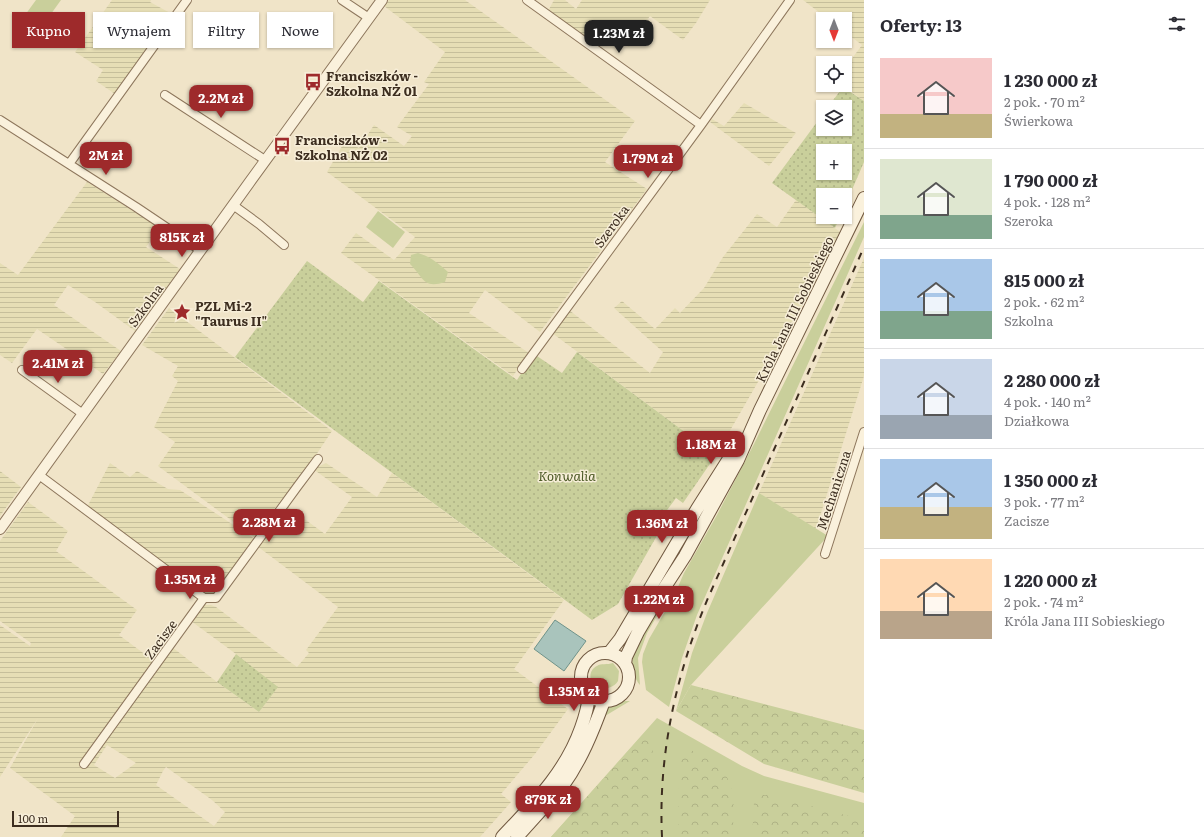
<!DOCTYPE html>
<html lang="pl">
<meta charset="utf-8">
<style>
body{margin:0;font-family:Literata,serif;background:#f2f2f3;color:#2b2b33;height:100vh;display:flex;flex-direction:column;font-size:15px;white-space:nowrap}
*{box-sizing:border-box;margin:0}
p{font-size:13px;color:#7c7c81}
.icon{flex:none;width:22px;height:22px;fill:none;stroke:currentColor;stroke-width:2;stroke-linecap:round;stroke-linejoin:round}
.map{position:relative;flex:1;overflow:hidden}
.drawer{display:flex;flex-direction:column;background:#fff;width:340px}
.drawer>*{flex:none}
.guide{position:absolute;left:12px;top:12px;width:380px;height:36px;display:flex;gap:8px}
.needle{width:26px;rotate:180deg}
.controls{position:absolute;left:816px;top:12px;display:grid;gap:8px}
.controls a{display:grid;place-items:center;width:36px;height:36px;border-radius:0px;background:#fff;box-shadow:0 1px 3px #0004;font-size:20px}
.scale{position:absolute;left:12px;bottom:10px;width:107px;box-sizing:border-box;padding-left:4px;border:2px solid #3d2e20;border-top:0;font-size:11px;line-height:14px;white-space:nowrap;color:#3d2e20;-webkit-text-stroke:3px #f7eed8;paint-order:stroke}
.price{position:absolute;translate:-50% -34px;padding:0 9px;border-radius:8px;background:#9e2a2b;color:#fff;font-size:13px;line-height:26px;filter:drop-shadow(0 1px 2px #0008)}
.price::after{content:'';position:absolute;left:50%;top:24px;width:12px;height:9px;margin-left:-6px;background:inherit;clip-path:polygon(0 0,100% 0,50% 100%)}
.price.active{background:#222;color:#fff}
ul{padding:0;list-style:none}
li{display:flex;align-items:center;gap:12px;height:100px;padding:0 16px}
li+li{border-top:1px solid #e1e1e2}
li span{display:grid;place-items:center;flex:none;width:112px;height:80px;border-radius:0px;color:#555}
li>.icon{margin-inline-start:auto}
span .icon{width:48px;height:48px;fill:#fffc;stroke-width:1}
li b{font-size:17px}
h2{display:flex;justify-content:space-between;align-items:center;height:48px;padding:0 16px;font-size:17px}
.pill{padding:0 14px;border-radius:0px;background:#fff;box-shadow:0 1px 3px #0004;font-size:14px;line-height:36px}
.pill.active{background:#9e2a2b;color:#fff}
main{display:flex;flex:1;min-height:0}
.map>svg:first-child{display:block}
</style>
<main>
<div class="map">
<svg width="864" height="837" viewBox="0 0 864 837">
<defs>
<pattern id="farmland-rules" width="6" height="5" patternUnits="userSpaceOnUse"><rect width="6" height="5" fill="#e6deb5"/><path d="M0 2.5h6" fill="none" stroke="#c6bf9b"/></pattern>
<pattern id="forest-crowns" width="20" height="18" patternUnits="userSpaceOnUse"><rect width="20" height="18" fill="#c9cf9b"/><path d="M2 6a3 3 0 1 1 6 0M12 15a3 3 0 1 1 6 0" fill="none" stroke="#aeb285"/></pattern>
<pattern id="garden-dots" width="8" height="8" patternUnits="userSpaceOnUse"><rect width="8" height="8" fill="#c9cf9b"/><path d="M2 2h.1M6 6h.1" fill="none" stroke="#aeb285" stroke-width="1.8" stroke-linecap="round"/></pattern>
</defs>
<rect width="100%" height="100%" fill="#f0e4c8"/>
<path fill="url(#farmland-rules)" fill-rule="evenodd" d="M112,0h39l-1,2 22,12 -57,80 -19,-13 7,-11 -28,-18z
M389,0h76l170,121 -30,41 42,27 -107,143 -55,-42 -16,23 60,40 -16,23 -172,-123 15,-20 38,27 21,-23 -88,-65 18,-31 14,7 15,-23 30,21 8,-10 -15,-9 32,-43 -5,-2 21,-30 -61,-46z
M554,0h11l11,9 6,-9h128l-14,23 -13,17 -33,-24 -21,31 -21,-15 -12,15 -48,-36z
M803,0h61v101l-22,-16h3v-17l17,-23 -17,-13v-13h-17z
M744,103l52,30 -27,33 -59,-44 2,-3 12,7z
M87,182l73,46 -14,19 34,22 -45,62 -40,-29 -27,-17 -14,20 67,46 -18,23 -66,-45 -25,34 -12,-8v-92l18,12z
M796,200l47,34 -127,221 -164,-122 17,-23 81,63 13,-21 -49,-44 8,-7 33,28 20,-21 5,5 24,-25 19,-31 34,-43 20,13z
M864,258v118l-48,153 -57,-36z
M169,308l163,123 -28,42 -29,35 -21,29 -96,-71 17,-24 -21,-15 24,-46 -6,-5 6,-10 -36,-21z
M110,463l20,14 7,-6 31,18 12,1 75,49 -39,59h-12l-119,-87z
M326,463l51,34 15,-24 172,127 -50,69 54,40 -33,45 -34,40 10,8 -31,35h-419l14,-21 -65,-48 28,-50 -38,59v-152l30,21 1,-3 -31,-22v-80l28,-39 40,29 -12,20 81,59 -18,25 35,26 18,-14 45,35 42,30 18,-25 -41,-33 -45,-33 13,-16h7l5,2 81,60 12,-14 -3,-3 32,-43 -81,-61 31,-39 37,27 27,-37 -39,-28zM107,745l29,18 -21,15 -21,-13zM166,767l46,33 13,12 -11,14 -58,-41 7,-14z
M0,471l21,16 -21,29z"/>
<path fill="#c9cf9b" d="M36,0h25l-23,32 -18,-10z
M378,211l27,21 -12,16 -27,-21z
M864,222v15l-167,378 -15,43 -13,49 -23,-17 -4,-28 1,-8 6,-15 25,-43 10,-23 33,-58 37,-71z
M418,253c13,4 20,10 30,19l-3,10c-22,7 -21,-4 -35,-18l1,-9z
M759,493l69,43 -137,149 -15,26 16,-58 15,-40z
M656,614l1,2 -10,17 -9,25 2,27c-19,-23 2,-51 16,-71z
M613,663l6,8 -1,10c-4,7 -11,6 -18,11 -10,-5 -14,-21 -3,-26 4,-3 10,-1 16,-3z
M622,701h8l-25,15h-2l7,-11z
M657,718l85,48 22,10 100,27v34h-313z"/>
<path fill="url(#forest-crowns)" d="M691,685l173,45v63l-100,-29 -88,-53z
M651,736l2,13 -4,42 1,46h-99l90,-100z
M685,747c11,6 23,12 33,19 20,17 16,48 14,71h-54v-38l4,-49z
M762,795h8l94,25v17h-114l3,-14 1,-21 2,-4z"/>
<path fill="url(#garden-dots)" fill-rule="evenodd" d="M843,87l21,14v61l-19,44v-11h-22v22h17l-5,11 -63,-45 51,-69v15h22v-22h-17zM823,151h22v22h-22z
M307,261l56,41 16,-21 138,99 17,-26 28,19 15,-21 139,103 -33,48 -7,-5 -17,23 4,4 -45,79 -26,16 -357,-263z
M236,654l42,33 -19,25 -42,-30z"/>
<path fill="#a9c4bc" stroke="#6f938a" d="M555,620l31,21 -22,30 -30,-22z"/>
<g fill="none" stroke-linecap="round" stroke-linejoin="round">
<g stroke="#8d765c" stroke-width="10">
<path id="minor" d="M342,0l27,18
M527,0l174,125
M165,95l100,65
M0,120l136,87 64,43
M69,164l118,-164
M233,205l26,19 25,21
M522,369l179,-244 89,-125
M22,370l61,44
M39,475l165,123 -120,166
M825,554l39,-122
M204,598h12l81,-111 21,-28"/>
</g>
<g stroke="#8d765c" stroke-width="12">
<path id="tertiary" d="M0,529l249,-346 133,-183"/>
</g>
<g stroke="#6f573f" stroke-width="14">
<path id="secondary" d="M581 677a24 24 0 1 1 48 0a24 24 0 1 1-48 0Z
M609,653l11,-14 77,-130 40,-63
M625,664l1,-7 12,-25 23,-39 24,-37 53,-96 22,-50 104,-212
M502,837c32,-34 63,-64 79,-109 4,-11 7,-21 8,-33
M517,837l45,-50c19,-26 31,-56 42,-86"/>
</g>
<use href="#minor" stroke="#faf1dc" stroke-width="8"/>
<use href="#tertiary" stroke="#faf1dc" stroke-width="10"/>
<use href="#secondary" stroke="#faf1dc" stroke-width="12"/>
<path stroke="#3d2e20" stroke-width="2" stroke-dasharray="7 7" stroke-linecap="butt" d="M662,837c-4,-82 14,-163 46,-239l156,-351"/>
</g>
<defs>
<g id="bus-bare" transform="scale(1.38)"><path d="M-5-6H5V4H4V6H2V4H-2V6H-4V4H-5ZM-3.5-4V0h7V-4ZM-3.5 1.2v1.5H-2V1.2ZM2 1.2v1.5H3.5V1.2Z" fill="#9e2a2b" stroke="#f7eed8" stroke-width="2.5" paint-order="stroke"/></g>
<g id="sight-bare" transform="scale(1.38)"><path d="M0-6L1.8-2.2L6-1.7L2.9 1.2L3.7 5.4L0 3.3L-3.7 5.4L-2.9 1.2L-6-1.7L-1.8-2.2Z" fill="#9e2a2b" stroke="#f7eed8" stroke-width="2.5" paint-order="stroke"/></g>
</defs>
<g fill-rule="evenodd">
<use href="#bus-bare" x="313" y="82"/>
<use href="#bus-bare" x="282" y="146"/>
<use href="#sight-bare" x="182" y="312"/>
</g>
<g text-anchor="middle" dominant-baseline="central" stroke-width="3" stroke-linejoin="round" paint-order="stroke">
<g font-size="13" font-weight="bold" fill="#3d2e20" stroke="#f7eed8" text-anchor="start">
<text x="326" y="75">Franciszków -<tspan x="326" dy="15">Szkolna NŻ 01</tspan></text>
<text x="295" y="139">Franciszków -<tspan x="295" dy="15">Szkolna NŻ 02</tspan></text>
<text x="195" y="305">PZL Mi-2<tspan x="195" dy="15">"Taurus II"</tspan></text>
</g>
<g font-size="13" fill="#3d2e20" stroke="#f7eed8">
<text transform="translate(611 226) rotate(-54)">Szeroka</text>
<text transform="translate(145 305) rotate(-54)">Szkolna</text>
<text transform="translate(794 309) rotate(-64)">Króla Jana III Sobieskiego</text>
<text transform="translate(833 490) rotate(-72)">Mechaniczna</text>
<text transform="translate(160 639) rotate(-54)">Zacisze</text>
</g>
<g font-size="13" font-style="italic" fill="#4d5a26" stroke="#f7eed8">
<text x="567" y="475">Konwalia</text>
</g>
</g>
</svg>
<div class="controls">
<a><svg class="needle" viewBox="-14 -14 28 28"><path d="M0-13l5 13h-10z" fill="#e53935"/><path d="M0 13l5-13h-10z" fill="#7c7c81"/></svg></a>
<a><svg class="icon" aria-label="locate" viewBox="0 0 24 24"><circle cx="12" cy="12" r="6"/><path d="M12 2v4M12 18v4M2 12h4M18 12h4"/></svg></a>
<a><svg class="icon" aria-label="layers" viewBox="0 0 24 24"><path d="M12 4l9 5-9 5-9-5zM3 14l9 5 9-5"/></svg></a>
<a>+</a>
<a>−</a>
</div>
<div class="scale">100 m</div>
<b class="price active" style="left:619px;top:54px">1.23M zł</b>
<b class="price" style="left:221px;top:119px">2.2M zł</b>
<b class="price" style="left:106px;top:176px">2M zł</b>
<b class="price" style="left:648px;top:179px">1.79M zł</b>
<b class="price" style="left:182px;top:258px">815K zł</b>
<b class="price" style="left:58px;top:384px">2.41M zł</b>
<b class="price" style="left:711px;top:465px">1.18M zł</b>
<b class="price" style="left:269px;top:543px">2.28M zł</b>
<b class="price" style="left:662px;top:544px">1.36M zł</b>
<b class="price" style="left:190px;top:600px">1.35M zł</b>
<b class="price" style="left:659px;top:620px">1.22M zł</b>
<b class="price" style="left:574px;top:712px">1.35M zł</b>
<b class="price" style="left:548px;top:820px">879K zł</b>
<div class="guide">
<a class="pill active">Kupno</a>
<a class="pill">Wynajem</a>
<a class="pill">Filtry</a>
<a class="pill">Nowe</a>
</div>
</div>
<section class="drawer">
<h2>Oferty: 13<svg class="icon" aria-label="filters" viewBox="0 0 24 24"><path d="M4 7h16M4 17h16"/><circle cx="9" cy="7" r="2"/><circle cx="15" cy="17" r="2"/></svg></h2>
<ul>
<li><span style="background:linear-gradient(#f6c9c9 70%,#c2b280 0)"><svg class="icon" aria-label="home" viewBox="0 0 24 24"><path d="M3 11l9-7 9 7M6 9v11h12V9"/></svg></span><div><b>1 230 000 zł</b><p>2 pok. · 70 m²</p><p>Świerkowa</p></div></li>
<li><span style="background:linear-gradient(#dfe7d0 70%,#7fa58c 0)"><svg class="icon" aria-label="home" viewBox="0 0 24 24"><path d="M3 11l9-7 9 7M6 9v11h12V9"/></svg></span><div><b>1 790 000 zł</b><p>4 pok. · 128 m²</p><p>Szeroka</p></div></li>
<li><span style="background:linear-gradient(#a9c7e8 65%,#7fa58c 0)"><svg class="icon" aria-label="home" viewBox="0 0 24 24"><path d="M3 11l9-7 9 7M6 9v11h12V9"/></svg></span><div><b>815 000 zł</b><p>2 pok. · 62 m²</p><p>Szkolna</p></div></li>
<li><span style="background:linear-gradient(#c9d6e8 70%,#9aa5b1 0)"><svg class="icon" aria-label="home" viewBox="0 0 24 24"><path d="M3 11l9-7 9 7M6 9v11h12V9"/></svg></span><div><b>2 280 000 zł</b><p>4 pok. · 140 m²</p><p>Działkowa</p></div></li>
<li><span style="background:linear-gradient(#a9c7e8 60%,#c2b280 0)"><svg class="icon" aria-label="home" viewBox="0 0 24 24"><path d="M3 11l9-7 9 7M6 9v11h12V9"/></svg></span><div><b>1 350 000 zł</b><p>3 pok. · 77 m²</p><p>Zacisze</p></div></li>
<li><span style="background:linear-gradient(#ffd9b3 65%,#b9a48a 0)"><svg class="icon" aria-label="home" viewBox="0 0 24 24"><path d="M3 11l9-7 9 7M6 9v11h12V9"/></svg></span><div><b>1 220 000 zł</b><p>2 pok. · 74 m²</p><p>Króla Jana III Sobieskiego</p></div></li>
</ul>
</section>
</main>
